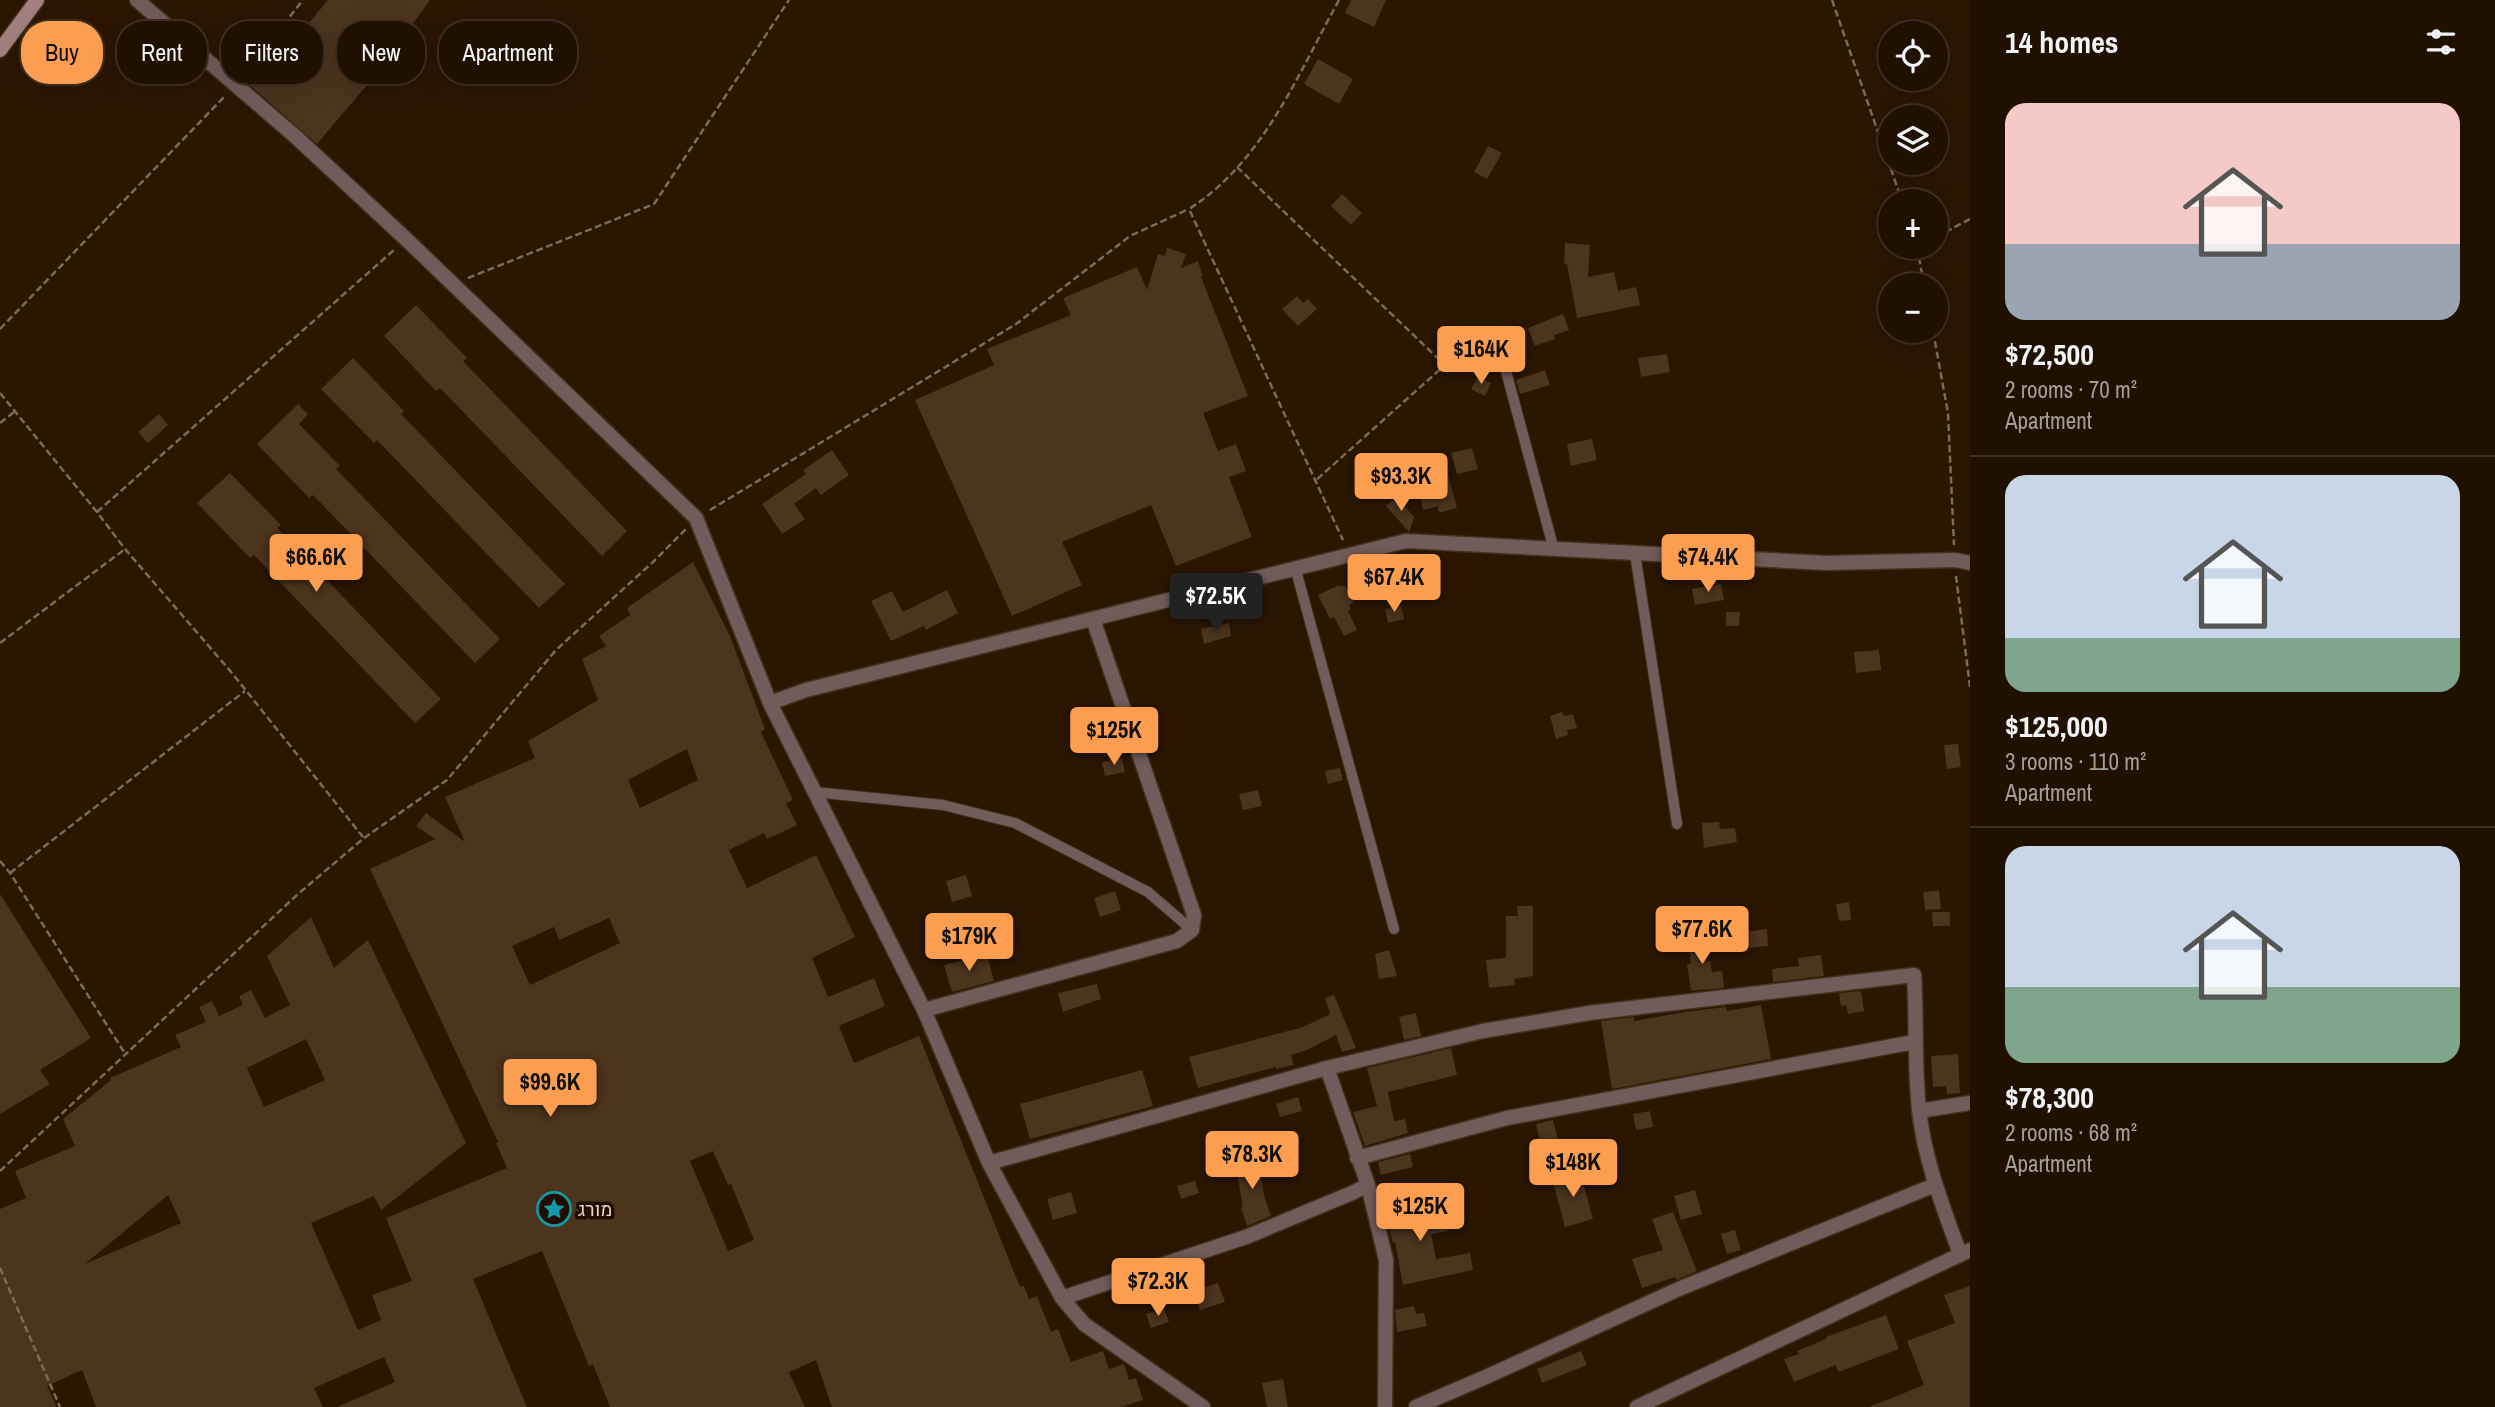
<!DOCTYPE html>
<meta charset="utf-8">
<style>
body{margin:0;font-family:"Archivo Narrow",Heebo,sans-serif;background:#28190a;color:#f1f3f6;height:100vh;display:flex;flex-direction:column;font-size:26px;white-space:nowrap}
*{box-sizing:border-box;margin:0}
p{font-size:23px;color:#a29d99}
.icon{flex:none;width:38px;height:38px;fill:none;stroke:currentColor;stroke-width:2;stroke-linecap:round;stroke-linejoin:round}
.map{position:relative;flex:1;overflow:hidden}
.panel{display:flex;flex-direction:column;background:#201000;width:525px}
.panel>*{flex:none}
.guide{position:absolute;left:21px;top:21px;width:665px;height:63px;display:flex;gap:14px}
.controls{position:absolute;left:1878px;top:21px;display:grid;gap:14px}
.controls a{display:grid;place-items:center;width:70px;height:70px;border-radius:50%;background:#201000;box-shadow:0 7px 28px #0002,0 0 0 2px #3d3022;font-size:35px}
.price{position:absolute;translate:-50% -60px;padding:0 16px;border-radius:7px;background:#fb9e50;color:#111;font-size:23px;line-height:46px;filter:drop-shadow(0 2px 4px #0008)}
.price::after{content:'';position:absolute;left:50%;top:42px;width:21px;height:16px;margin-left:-10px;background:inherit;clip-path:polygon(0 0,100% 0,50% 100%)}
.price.active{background:#222;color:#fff}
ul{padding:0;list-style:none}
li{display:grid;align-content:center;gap:14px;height:371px;padding:0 35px}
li+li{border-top:2px solid #3d3022}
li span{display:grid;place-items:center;height:217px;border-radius:21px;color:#555}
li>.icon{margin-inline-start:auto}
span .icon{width:126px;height:126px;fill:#fffc;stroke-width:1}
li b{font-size:30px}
h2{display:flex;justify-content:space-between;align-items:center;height:84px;padding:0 35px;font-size:30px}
.pill{padding:0 24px;border-radius:28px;background:#201000;box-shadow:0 7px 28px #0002,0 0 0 2px #3d3022;font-size:24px;line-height:63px}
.pill.active{background:#fb9e50;color:#111}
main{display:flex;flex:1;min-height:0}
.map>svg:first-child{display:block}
</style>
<main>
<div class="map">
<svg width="1970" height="1407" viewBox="0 0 1970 1407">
<rect width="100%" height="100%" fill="#2b1600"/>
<path fill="#4c341d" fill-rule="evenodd" d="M328,0h102l-52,72 -61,72 -67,-59 10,-12 -7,-6 10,-10 6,5 19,-22 -6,-5 11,-13 10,8z
M1351,0h35l-12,27 -29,-14z
M1318,59l35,20 -14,25 -35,-20z
M1488,146l14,7 -15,26 -13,-7z
M1342,194l20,19 -11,12 -20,-19z
M1565,243l25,2 -2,32 26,-5 4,19 18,-4 4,18 -63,13 -10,-54 -3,-1z
M1167,248l19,6 -5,14 17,-7 5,15 -2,1 47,119 -45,17 15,38 18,-7 10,27 -17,6 23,60 -76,29 -25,-61 -89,37 20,43 -70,31 -97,-216 79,-35 -7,-16 84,-34 -8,-17 74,-31 10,23 11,-36 7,2z
M1297,296l6,7 5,-4 9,10 -19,17 -16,-17z
M416,305l51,53 -4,3 164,170 -25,25 -162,-168 -4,3 -52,-55z
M1563,314l6,16 -15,5 1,4 -20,7 -7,-18z
M1667,354l3,18 -29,5 -3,-19z
M353,358l51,53 -3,3 164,170 -26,24 -162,-168 -3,3 -53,-54z
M1545,370l5,15 -30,9 -4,-14z
M1478,377l13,6 -6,13 -14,-7z
M298,404l10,10 -9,10 41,42 -4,3 164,170 -25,24 -162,-168 -4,3 -52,-54z
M159,414l9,11 -20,18 -10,-11z
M1592,439l5,21 -26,6 -4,-22z
M1472,448l6,21 -21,5 -6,-21z
M832,450l17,25 -28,20 -5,-7 -22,16 11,15 -23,15 -20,-30 44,-30 -3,-4z
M230,473l51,52 -4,3 164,171 -26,24 -161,-168 -4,3 -53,-55z
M1448,475l9,33 -18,5 -1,-7 -15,4 -3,-14 11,-3 -3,-13z
M1396,497l18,20 -5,15 -23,-26z
M693,562l37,74 35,93 -4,3 32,68 -7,3 11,22 -30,14 -3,-6 -35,17 18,38 69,-33 39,82 -43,21 16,39 46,-19 11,28 -46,20 15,37 65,-27 101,251 4,-1 5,13 8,-3 14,36 7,-3 13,33 32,-11 6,18 15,-5 5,16 7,-2 7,22 -22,7h-289l-16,-47 -27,12 16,35h-195l-17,-43 -4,2 -47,-115 -69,28 54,128h-190l58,-25 -11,-25 -70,31 9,19h-227l-14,-37 -35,16 10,21h-57v-198l26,-11 -11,-27 60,-25 -12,-27 48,-39 -1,-2 71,-31 -6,-12 31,-13 -7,-15 13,-6 7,15 24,-11 -4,-9 12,-6 14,28 25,-13 -23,-49 44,-39 23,51 34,-28 98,203 -85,67 -7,-14 -63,27 47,107 23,-10 -9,-25 40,-14 -26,-63 121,-50 -11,-25 2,-1 -128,-273 65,-30 -19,-13 10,-13 39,29 -20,-45 90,-39 -7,-17 70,-41 -16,-41 24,-13 -7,-10 31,-21 -3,-7zM687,749l11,31 -58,28 -12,-28zM609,918l11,25 -90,42 -18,-39 42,-19 5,13zM306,1039l19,41 -61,27 -17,-39zM713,1151l15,34 3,-1 23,56 -26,11 -38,-90zM168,1195l13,28 -96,41z
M1721,584l3,16 -29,5 -3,-16z
M1339,585l1,2 5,-2 9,17 -5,3 2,4 -3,2 9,19 -13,6 -10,-19 -4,2 -12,-24z
M947,590l11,23 -32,17 -2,-4 -33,15 -20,-40 21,-10 11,21z
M1401,606l3,13 -16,4 -3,-14z
M1726,612h14l-1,14h-13z
M1229,623l2,13 -27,8 -3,-15z
M1879,650l2,20 -25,3 -2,-21z
M1562,712l2,4 9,-2 4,14 -10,2 1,5 -12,4 -6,-23z
M1958,744l3,23 -14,2 -3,-24z
M1122,758l3,14 -20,4 -3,-14z
M1340,768l3,12 -15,4 -3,-13z
M1258,790l4,16 -19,4 -4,-16z
M1719,822l1,7 15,-1 2,14 -33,6 -2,-25z
M966,875l6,21 -20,6 -6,-21z
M1939,890l2,19 -16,1 -2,-18z
M1115,891l6,19 -21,7 -6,-19z
M0,894l91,144 -51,32 10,14 -50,30z
M1849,902l2,18 -12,1 -3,-17z
M1517,906h16v70l-19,3 1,6 -26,3 -3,-28 20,-2v-42h12z
M1932,912h18v14h-17z
M1767,929l1,17 -21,2 -2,-16z
M1703,932l3,30 4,-1 2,11 10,-1 2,15 -1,2 -32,3 -4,-27h4l-4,-30z
M1389,950l8,26 -18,3 -4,-25z
M987,955l7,26 -42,11 -8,-27z
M1821,955l3,21 -51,6 -1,-13 27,-3 -1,-8z
M1097,984l4,15 -38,13 -5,-19z
M1861,991l3,20 -16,3 -2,-9 -5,1 -2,-13z
M1334,995l22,53 -14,4 -6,-17 -31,16 -14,4 3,10 -18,4v-2l-78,21 -9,-31 114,-30 27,-13 -5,-16z
M1761,1005l10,54 -159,30 -11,-68 33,-4v4l57,-10 35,-4 1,4z
M1416,1013l5,23 -17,4 -5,-23z
M1451,1048l6,27 -69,17 6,29 11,-2 3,14 -43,13 -12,-34 24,-6 -10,-38z
M1958,1054l2,39 -13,1 -1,-8 -13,1 -2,-31z
M1142,1070l11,36 -123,33 -10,-35z
M1298,1097l4,14 -22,6 -4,-13z
M1650,1111l3,16 -17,3 -3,-16z
M1553,1120l8,31 -18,4 -7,-31z
M1410,1154l3,13 -32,8 -3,-13z
M1257,1157l7,38 7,21 -24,10 -6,-18 2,-1 -8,-46z
M1580,1171l13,48 -28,8 -13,-48z
M1195,1181l4,12 -18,6 -4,-13z
M1695,1190l7,24 -21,6 -7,-24z
M1071,1192l6,21 -24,7 -6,-21z
M1403,1195l3,14 16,-3 2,8 19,-4 5,21 -17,3 5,25 34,-6 3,17 -70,15 -8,-43 -2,1 -11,-43z
M1673,1212l24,59 -21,9 -1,-3 -33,11 -10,-29 31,-9 -11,-31z
M1735,1230l6,20 -14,4 -6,-20z
M1218,1283l7,19 -25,8 -7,-19z
M1970,1286v121h-101l55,-22 -17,-44 48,-18 -11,-28z
M1414,1306l2,8 8,-1 3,13 -30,6 -2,-22z
M1164,1308l5,14 -18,6 -5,-14z
M1886,1315l13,34 -61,23 -2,-7 -42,17 -10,-23 15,-5 -2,-3 29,-12v-2z
M1581,1351l6,14 -45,18 -5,-14z
M1283,1379l5,28h-21l-5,-24z"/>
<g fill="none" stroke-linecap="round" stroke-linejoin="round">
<g stroke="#45311c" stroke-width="12">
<path id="lane" d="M1500,349l54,201
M1635,554l42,270
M1295,567l99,362
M814,792l129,13 72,18 133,69 44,38"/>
</g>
<g stroke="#45311c" stroke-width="17">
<path id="street" d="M137,0l159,137 110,102 290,279 74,185 154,307 65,153 73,135 22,26 119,83
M770,703l36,-13 600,-149 420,22 129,-3 15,3
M924,1010l253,-69 15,-11 2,-15 -101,-296
M1327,1068l41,117 18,75 -1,147
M1919,1111l51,-8
M1357,1158l150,-40 407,-76
M989,1163l338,-95 156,-37 106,-18 325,-38c3,45 0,89 5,134 5,50 24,98 41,145
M1062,1298l184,-61 106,-44 16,-8
M1416,1407l72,-31 193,-88 254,-103
M1637,1407l333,-157"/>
</g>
<g stroke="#45311c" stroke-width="17">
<path id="secondary" d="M0,50l37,-50"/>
</g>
<path stroke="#7d6b59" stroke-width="2.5" stroke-dasharray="7 3.5" stroke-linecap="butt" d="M1339,0c-41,74 -76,162 -150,209l154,331
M1832,0l70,201
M244,74l59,-74
M1237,167l208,198 -130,116
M1936,237l34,-18
M1917,247l7,38
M468,278l186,-74 135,-204
M0,329l226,-234
M1933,331l15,82 6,132
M0,393l97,119 28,37 107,124 131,164
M0,423l14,-11
M710,510l306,-186 114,-88 59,-27
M97,512l297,-262
M1956,576l14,111
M0,643l125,-94
M0,861l10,12 116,182
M10,873l235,-182
M0,1171l298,-277 66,-56 83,-58 109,-130 97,-88 33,-33
M0,1268l60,139"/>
<use href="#lane" stroke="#715c5b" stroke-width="10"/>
<use href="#street" stroke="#715c5b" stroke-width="14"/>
<use href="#secondary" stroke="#a1817f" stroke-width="14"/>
</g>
<defs>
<g id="sight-ring" transform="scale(1.75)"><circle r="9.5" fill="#210d00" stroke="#0f9aa8" stroke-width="1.5"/><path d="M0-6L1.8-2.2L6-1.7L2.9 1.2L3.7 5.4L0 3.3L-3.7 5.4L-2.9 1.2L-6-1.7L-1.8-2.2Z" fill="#0f9aa8"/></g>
</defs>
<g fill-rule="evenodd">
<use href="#sight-ring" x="554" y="1209"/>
</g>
<g text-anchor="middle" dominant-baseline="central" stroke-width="7" stroke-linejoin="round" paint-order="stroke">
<g font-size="19" fill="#e4d5c7" stroke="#210d00" text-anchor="start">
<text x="578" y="1209">מורג</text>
</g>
</g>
</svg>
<div class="controls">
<a><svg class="icon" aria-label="locate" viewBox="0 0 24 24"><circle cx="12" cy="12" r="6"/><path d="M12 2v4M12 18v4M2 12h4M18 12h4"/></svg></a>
<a><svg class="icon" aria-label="layers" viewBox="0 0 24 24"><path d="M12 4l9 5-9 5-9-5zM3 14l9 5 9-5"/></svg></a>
<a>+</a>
<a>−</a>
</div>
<b class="price" style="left:1481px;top:386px">$164K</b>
<b class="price" style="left:1401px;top:513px">$93.3K</b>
<b class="price" style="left:316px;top:594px">$66.6K</b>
<b class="price" style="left:1708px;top:594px">$74.4K</b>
<b class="price" style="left:1394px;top:614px">$67.4K</b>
<b class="price active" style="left:1216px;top:633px">$72.5K</b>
<b class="price" style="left:1114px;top:767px">$125K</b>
<b class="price" style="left:1702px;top:966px">$77.6K</b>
<b class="price" style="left:969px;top:973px">$179K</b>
<b class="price" style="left:550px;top:1119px">$99.6K</b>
<b class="price" style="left:1252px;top:1191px">$78.3K</b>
<b class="price" style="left:1573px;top:1199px">$148K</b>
<b class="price" style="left:1420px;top:1243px">$125K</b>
<b class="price" style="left:1158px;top:1318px">$72.3K</b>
<div class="guide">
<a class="pill active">Buy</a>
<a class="pill">Rent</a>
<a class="pill">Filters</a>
<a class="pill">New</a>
<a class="pill">Apartment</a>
</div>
</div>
<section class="panel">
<h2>14 homes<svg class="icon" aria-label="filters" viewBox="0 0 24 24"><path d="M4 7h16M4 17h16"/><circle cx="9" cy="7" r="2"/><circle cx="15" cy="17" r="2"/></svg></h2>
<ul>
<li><span style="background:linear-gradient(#f6c9c9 65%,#9aa5b1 0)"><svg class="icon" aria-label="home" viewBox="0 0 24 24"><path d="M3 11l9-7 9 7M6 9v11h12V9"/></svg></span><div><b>$72,500</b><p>2 rooms · 70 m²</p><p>Apartment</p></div></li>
<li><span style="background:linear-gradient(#c9d6e8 75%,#7fa58c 0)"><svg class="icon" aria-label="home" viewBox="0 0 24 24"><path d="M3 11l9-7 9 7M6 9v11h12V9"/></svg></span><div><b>$125,000</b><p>3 rooms · 110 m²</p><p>Apartment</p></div></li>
<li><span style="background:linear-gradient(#c9d6e8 65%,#7fa58c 0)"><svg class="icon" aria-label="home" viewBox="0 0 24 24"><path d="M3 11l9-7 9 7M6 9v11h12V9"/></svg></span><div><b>$78,300</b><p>2 rooms · 68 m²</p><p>Apartment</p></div></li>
</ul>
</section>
</main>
